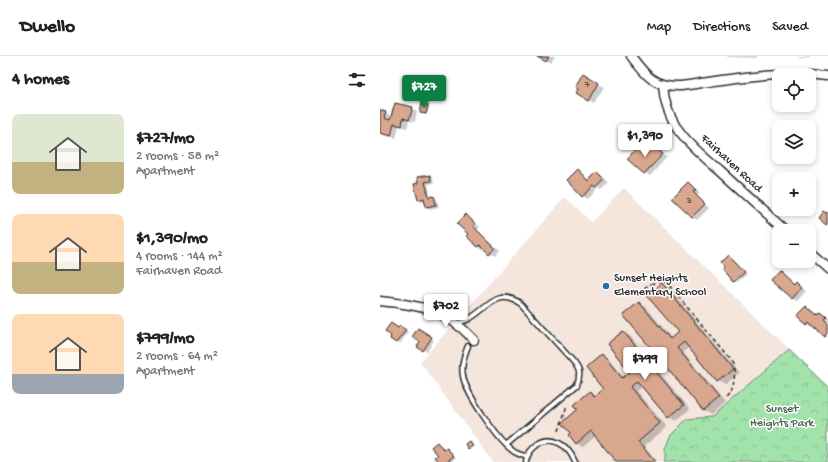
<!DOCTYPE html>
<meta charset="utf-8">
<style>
body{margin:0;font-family:"Gochi Hand",sans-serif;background:#f2f2f2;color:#222;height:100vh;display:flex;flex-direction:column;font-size:15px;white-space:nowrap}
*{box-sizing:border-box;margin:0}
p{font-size:13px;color:#767676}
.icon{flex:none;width:22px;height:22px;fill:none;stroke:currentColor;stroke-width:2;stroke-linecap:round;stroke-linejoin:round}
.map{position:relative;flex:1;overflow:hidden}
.drawer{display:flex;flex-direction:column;background:#fff;width:380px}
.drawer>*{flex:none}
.fabs{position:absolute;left:392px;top:12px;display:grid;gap:8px}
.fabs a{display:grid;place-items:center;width:44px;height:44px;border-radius:8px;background:#fff;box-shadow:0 2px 6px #0003;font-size:20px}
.price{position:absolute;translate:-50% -34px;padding:0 9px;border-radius:4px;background:#fff;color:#222;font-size:13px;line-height:26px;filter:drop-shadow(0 1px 2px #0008)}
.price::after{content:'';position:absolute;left:50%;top:24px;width:12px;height:9px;margin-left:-6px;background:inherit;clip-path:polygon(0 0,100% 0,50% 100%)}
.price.on{background:#0b8043;color:#fff}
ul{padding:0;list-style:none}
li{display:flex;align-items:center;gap:12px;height:100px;padding:0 12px}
li span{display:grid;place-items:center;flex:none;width:112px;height:80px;border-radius:8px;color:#555}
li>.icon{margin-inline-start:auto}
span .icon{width:48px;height:48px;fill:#fffc;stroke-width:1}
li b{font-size:17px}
h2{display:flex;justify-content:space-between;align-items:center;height:48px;padding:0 12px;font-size:17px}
header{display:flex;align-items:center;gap:24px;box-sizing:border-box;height:56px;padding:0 20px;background:#fff;border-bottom:1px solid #e0e0e0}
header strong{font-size:19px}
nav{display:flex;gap:22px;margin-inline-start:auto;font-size:14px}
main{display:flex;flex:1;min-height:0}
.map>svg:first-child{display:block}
</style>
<header>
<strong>Dwello</strong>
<nav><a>Map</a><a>Directions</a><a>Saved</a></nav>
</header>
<main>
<section class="drawer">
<h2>4 homes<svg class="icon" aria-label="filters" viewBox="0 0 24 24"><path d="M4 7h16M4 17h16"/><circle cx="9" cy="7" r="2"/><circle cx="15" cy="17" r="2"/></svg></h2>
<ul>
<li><span style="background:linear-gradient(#dfe7d0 60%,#c2b280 0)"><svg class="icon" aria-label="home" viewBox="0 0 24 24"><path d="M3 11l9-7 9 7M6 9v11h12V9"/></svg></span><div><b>$727/mo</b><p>2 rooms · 58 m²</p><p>Apartment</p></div></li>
<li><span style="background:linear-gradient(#ffd9b3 60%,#c2b280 0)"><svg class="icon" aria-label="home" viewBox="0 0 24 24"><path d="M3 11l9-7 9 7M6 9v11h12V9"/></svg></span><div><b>$1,390/mo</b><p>4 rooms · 144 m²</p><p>Fairhaven Road</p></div></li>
<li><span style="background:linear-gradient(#ffd9b3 75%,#9aa5b1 0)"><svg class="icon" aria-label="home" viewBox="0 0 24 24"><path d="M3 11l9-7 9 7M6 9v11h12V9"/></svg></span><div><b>$799/mo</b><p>2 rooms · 64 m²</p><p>Apartment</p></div></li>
</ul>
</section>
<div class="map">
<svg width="448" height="406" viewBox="0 0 448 406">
<defs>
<pattern id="park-crowns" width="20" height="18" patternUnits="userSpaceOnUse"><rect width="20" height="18" fill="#a2e2ab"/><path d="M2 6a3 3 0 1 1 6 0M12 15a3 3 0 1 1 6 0" fill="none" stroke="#8cc293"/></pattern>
</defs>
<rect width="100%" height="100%" fill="#fff"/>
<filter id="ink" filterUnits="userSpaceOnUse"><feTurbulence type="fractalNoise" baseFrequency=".025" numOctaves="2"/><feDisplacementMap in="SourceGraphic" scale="8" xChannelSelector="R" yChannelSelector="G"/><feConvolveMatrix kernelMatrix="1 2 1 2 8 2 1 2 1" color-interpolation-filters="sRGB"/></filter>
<g filter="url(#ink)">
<path fill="#f4e5dd" d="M244,132l165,161 -77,68 -25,2 -18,17 -5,13v10l-2,3h-169l-73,-100 145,-165 26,25z"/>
<path fill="url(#park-crowns)" stroke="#66866b" d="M409,294l39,37v75h-165l2,-3v-10l5,-13 17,-17 25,-2z"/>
<path fill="#0003" d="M159,0h16l-4,7z
M346,0h32v2l-30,-1z
M416,0h13v1h-11z
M203,19l21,12 -10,16 -17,-10z
M429,46l6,1 -2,7 -4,-1 -1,-4h1z
M48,49l1,1 -2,8 -5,-1z
M32,52l5,3 -2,11 -6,-1 -2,7 -8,-2 -3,12 -16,-4v-21h5l5,3 -1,5h2z
M271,89l6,3 10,9 -17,19 -5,-3 -17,-15 12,-12 7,4z
M197,114l5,3 7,8 9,-8 5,3 6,7 -7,7 -3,-2 -11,11 -5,-3z
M50,120l3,1 1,6 -6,1 3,14 3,-1 3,2 2,8 -9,2 -3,-2 -2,-7 -3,1 -4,-2 -3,-14z
M308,127l5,3 7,7 -3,3 12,12 -12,12 -5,-3z
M86,160l5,3 9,8 -3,3 23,21 -5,5 -5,-3 -6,-5 -1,2 -5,-3 -8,-13z
M349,200l3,2 14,16 -9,9 -3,-2 -9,-13z
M399,216l5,3 11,9 1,-1 11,8 -9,10 -5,-2 -21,-19z
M282,228l7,4 70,85 -14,12 -7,-4 -28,-34 -7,5 42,51 -14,12 -7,-4 -38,-46 -7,7 31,37 -14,12 -7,-4 -26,-31 -7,5 31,36 -23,19 13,16h-40l-21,-26 -13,11 -7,-4 -4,-9 7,-24 11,-18 6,4 8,-7 -2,-33 7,4 15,18 7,-6 -8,-39 7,3 18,22 7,-6 -16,-49 7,4 26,32 7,-6z
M427,251l5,3 7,6 2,-2 7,5v18l-15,-12 -2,2 -5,-3z
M20,271l8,5 -8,12 -9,-6z
M38,273l16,11 -7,12 -8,-5 3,-5z
M57,387l4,2 4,6 2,-2 3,2 6,7 -4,4h-11z"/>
<path fill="#d9a78d" stroke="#2b2b2b" d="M157,0h12l-3,5z
M203,17l16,10 -10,18 -13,-8 2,-4 -3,-2z
M429,45h5l-2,9 -6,-1 1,-4h2z
M15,47l18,4 -4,13 -6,-2 -1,8 -8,-2 -3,12 -11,-3v-23l6,2 -2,6 6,2z
M42,47l6,2 -2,9 -6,-1z
M260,88l6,6 5,-6 12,10 -19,20 -17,-15z
M197,113l11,12 9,-9 8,8 -9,8 -2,-2 -12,11 -16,-17z
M50,119l1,6 -6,1 4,15 5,-1 2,9 -10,2 -2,-9 -6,2 -4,-16 4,-1 -1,-6z
M308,126l8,8 -3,2 12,12 -13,13 -20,-19z
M444,155l3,2 1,-1v12l-1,1 -8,-7z
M86,158l9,10 -2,2 22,22 -6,6 -9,-9 -2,2 -12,-11 2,-2 -11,-10z
M348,199l16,17 -11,10 -11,-13 2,-1 -4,-5z
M399,214l15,14 2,-3 6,6 -10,12 -22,-19z
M282,227l71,86 -16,13 -33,-40 -7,6 42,50 -16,13 -42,-51 -9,7 32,38 -16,13 -31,-37 -7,6 30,36 -22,19 17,20h-39l-25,-31 -15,13 -7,-9 2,-2 -9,-10 16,-14 -4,-4 16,-14 4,5 9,-7 -17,-21 16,-14 20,24 8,-6 -23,-28 16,-13 23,28 8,-7 -31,-37 16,-13 31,37 8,-7 -31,-36z
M427,250l11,10 2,-3 6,5 -2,2 4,4v9l-3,4 -17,-15 -2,2 -9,-8z
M11,267l7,5 2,-2 6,4 -10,13 -6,-4 1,-3 -6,-5z
M38,272l14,9 -9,14 -6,-4 3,-5 -8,-5z
M89,385l4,5 -5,3 -3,-5z
M57,386l7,8 3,-2 7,8 -8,6h-7l-4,-5 3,-2 -7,-8z"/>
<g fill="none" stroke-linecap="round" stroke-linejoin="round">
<g stroke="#2b2b2b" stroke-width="7">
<path id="service" d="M77,267c4,-1 8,-2 12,-4 19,-11 29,-32 52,-15l50,55c9,10 10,14 6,26l-71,60
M88,290c-4,10 -7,19 -5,30 3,18 35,64 50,75 4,3 9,4 14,6
M146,406c2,-14 19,-27 33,-19 7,3 13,12 16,19"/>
</g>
<g stroke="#2b2b2b" stroke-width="11">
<path id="minor" d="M251,0c15,20 23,31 50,30 34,-5 67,-11 101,-12 15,-1 31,0 46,2
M283,29c1,15 4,27 12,40 12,18 29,32 45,46 22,20 44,40 66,60
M429,196l19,17
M0,245c40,4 66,8 94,39"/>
</g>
<path stroke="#2b2b2b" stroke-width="1.5" stroke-dasharray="4 3" stroke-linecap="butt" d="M259,237c8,-6 18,-15 28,-10l64,77c5,8 4,22 0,32 -1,2 -4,5 -6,7
M179,375l8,-26"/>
<use href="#service" stroke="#fff" stroke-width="4"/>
<use href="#minor" stroke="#fff" stroke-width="8"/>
</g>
</g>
<circle fill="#1f6fb2" stroke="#fff" stroke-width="1.5" cx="226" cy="230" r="4"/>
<g text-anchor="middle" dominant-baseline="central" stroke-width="3" stroke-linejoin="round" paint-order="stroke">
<g font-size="10" fill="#564a44">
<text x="207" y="29">7</text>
<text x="309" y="145">3</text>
</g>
<g font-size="12" fill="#2b2b2b" stroke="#fff">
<text transform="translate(351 108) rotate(43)">Fairhaven Road</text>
</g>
<g font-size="12" fill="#2b2b2b" stroke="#fff" text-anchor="start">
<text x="234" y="223">Sunset Heights<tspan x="234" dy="14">Elementary School</tspan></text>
</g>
<g font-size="12" fill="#4f6251" stroke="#fff">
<text x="402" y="354">Sunset<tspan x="402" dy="14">Heights Park</tspan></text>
</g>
</g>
</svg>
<div class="fabs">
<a><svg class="icon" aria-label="locate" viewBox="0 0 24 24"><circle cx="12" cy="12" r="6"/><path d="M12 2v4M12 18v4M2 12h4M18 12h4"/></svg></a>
<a><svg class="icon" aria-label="layers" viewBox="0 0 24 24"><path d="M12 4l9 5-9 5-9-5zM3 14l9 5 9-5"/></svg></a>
<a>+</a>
<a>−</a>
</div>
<b class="price on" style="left:44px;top:53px">$727</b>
<b class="price" style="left:265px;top:102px">$1,390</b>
<b class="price" style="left:66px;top:272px">$702</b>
<b class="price" style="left:265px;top:325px">$799</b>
</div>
</main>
